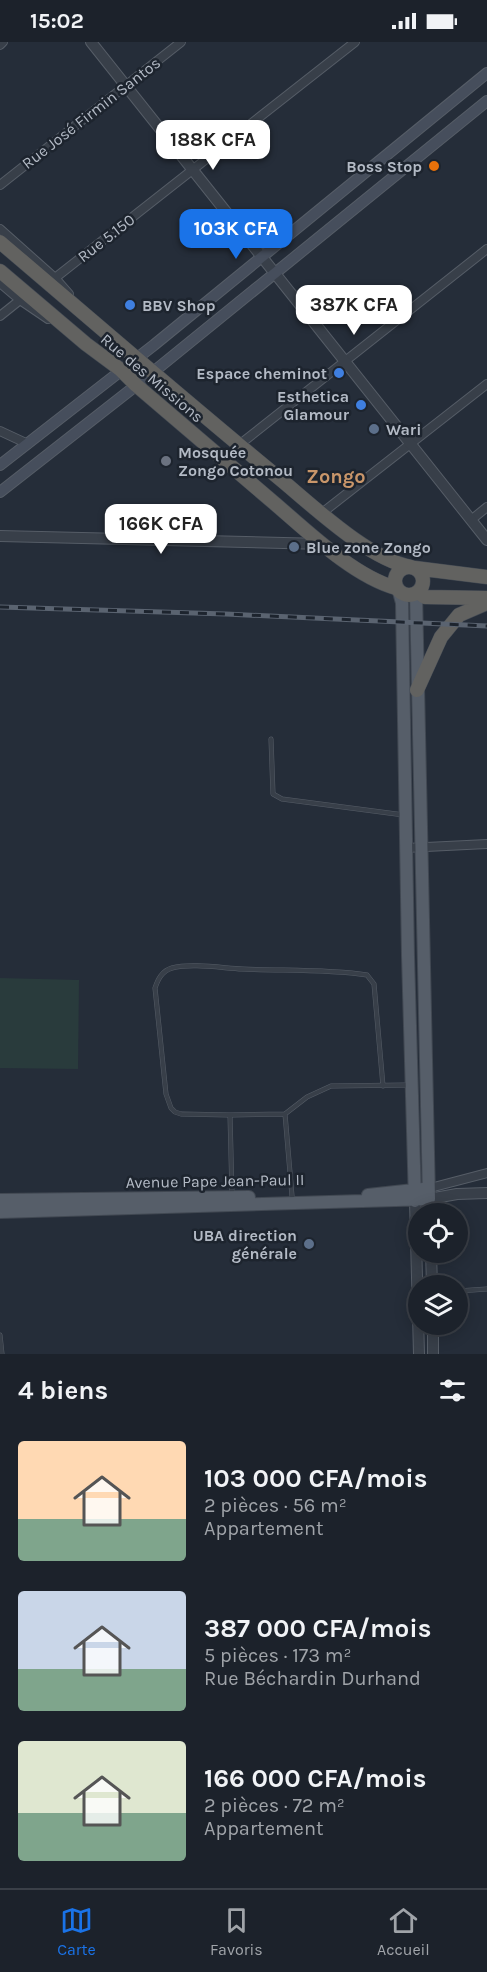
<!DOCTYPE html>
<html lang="fr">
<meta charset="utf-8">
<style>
body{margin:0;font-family:Karla,sans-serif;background:#252a33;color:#f1f3f6;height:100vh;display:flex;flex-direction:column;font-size:22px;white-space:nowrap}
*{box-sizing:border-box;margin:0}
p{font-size:20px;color:#a0a4a9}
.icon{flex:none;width:33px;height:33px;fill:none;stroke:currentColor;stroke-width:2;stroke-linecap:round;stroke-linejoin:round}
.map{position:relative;height:1312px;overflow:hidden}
.panel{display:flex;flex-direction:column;background:#1c222b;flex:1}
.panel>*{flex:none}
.controls{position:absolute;left:408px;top:1161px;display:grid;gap:12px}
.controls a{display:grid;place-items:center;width:60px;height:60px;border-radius:50%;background:#1c222b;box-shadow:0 3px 15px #0003,0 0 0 2px #3a3f47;font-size:30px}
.price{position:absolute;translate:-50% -51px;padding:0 14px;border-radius:12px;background:#fff;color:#222;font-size:20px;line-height:39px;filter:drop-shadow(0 2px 3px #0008)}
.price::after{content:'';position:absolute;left:50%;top:36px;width:18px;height:14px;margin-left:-9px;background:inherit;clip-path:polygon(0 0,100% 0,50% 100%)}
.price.on{background:#1a73e8;color:#fff}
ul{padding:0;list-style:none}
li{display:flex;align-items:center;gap:18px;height:150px;padding:0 18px}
li span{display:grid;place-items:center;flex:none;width:168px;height:120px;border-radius:6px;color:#555}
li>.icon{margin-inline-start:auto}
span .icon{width:72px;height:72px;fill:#fffc;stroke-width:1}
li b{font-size:26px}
h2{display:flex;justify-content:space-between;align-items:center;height:72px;padding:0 18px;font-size:26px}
.status{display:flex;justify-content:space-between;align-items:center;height:42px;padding:0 30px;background:#1c222b;direction:ltr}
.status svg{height:16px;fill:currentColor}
.menu{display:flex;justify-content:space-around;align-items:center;height:84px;border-top:2px solid #3a3f47;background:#1c222b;font-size:16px;color:#a0a4a9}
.menu a{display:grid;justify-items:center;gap:3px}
.menu .on{color:#1a73e8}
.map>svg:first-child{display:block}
</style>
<div class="status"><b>15:02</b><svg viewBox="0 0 49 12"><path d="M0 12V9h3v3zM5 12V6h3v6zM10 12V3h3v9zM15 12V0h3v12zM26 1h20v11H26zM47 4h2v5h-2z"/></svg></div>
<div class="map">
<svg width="487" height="1312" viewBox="0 0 487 1312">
<rect width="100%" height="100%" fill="#252d39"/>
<path fill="#293b3c" d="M0,936l79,2 -1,89 -78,-1z"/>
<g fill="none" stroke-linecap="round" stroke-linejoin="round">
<g stroke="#565d67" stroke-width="5">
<path id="service" d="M271,697l2,55 9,5 122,16
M285,1072l22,-17 24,-11 77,-1
M230,1073l-49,-1 -6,-2 -4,-4 -5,-14 -11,-106c3,-9 7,-17 17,-20 19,-5 50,0 70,1 41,2 84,0 125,6l7,9 9,102
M232,1152l-2,-79 55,-1 7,82
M458,1249l29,-2
M0,1293l2,19"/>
</g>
<g stroke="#565d67" stroke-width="10">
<path id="minor" d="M0,3l3,-3
M0,143l181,-143
M0,187l55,49 14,16
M55,236l300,-236
M0,241l20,17 28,19
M0,274l20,-16
M0,389l28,13
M239,403l248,-196
M322,471l165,-129
M471,478l16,-13
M406,806l81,-4
M430,1146l57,-15"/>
</g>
<g stroke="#565d67" stroke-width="12">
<path id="tertiary" d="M91,0l396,498
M0,494l323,8
M415,1159l4,153
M430,1172l-1,-15 28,-5 30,-1
M431,1210l1,34
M433,1282v30"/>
</g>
<g stroke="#565d67" stroke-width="12">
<path id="secondary" d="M0,423l154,-120 333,-272
M0,450l152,-119 335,-272"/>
</g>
<g stroke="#414852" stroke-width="14">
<path id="primary" d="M399,550l3,11 6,353 7,245
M368,1153l55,-6
M0,1158l249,-3
M0,1170l429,-13 -13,-605"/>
</g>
<g stroke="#434a54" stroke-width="15">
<path id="trunk" d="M0,200c93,79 185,159 279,236 34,28 89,81 132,89
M0,229l86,73 35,26 15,15c46,39 91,78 137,117 34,29 80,74 123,86
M395 539a14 14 0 1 1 28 0a14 14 0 1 1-28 0Z
M415,526l72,9
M418,550l7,5 62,1
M417,648l24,-53 18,-22 28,-12"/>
</g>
<use href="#service" stroke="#383f49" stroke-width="4"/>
<use href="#minor" stroke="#383f49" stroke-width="8"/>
<use href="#tertiary" stroke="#383f49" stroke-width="10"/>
<use href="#secondary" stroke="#464e5c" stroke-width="10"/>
<use href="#primary" stroke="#565e69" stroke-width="12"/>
<use href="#trunk" stroke="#626260" stroke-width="14"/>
<g stroke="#5a6370" stroke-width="5">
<path id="rail" d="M0,565l226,7 261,12"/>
</g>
<use href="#rail" stroke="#1d242e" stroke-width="3" stroke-dasharray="9" stroke-linecap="butt"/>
</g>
<circle fill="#e8710a" stroke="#1d242e" stroke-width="2" cx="434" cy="124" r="6"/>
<g fill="#3f7fe0" stroke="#1d242e" stroke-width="2">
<circle cx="130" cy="263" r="6"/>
<circle cx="339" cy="331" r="6"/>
<circle cx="361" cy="363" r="6"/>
</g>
<g fill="#5c6f8a" stroke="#1d242e" stroke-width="2">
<circle cx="374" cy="387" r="6"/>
<circle cx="294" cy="505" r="6"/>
<circle cx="309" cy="1202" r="6"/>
</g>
<circle fill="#6b7280" stroke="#1d242e" stroke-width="2" cx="166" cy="419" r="6"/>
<g text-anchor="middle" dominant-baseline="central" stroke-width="5" stroke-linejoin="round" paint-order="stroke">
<g font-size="16" fill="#b3bac5" stroke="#1d242e">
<text transform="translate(91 71) rotate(-38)">Rue José Firmin Santos</text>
<text transform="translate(106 196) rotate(-38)">Rue 5.150</text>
<text transform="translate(152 336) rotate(40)">Rue des Missions</text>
<text transform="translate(215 1139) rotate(-1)">Avenue Pape Jean-Paul II</text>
</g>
<g font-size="16" font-weight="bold" fill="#b3bac5" stroke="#1d242e" text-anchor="end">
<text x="422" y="124">Boss Stop</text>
<text x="142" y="263" text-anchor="start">BBV Shop</text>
<text x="327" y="331">Espace cheminot</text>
<text x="349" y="354">Esthetica<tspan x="349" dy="18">Glamour</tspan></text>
<text x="386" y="387" text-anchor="start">Wari</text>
<text x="178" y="410" text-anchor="start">Mosquée<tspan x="178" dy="18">Zongo Cotonou</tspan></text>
<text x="306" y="505" text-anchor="start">Blue zone Zongo</text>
<text x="297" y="1193">UBA direction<tspan x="297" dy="18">générale</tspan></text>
</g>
<g font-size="20" font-weight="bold" fill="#c9966a" stroke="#1d242e">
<text x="336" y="434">Zongo</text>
</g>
</g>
</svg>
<div class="controls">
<a><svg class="icon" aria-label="locate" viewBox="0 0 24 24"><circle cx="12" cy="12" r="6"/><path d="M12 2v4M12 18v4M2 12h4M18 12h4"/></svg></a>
<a><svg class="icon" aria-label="layers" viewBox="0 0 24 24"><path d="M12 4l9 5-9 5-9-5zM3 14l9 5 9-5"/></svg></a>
</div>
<b class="price" style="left:213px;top:129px">188K CFA</b>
<b class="price on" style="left:236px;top:218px">103K CFA</b>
<b class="price" style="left:354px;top:294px">387K CFA</b>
<b class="price" style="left:161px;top:513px">166K CFA</b>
</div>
<section class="panel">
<h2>4 biens<svg class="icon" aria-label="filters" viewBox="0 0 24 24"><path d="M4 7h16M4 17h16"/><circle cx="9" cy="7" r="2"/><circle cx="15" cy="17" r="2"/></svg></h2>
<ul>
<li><span style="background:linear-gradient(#ffd9b3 65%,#7fa58c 0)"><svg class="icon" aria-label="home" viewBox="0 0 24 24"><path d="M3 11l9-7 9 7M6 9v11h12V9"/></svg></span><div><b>103 000 CFA/mois</b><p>2 pièces · 56 m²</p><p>Appartement</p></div></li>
<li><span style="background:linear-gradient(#c9d6e8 65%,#7fa58c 0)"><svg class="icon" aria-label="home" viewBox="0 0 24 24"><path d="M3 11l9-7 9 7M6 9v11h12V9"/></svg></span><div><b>387 000 CFA/mois</b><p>5 pièces · 173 m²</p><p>Rue Béchardin Durhand</p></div></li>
<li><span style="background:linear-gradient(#dfe7d0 60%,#7fa58c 0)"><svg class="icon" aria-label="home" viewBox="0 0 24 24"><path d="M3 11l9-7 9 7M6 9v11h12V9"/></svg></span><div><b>166 000 CFA/mois</b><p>2 pièces · 72 m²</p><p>Appartement</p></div></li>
</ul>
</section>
<nav class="menu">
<a class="on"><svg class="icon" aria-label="map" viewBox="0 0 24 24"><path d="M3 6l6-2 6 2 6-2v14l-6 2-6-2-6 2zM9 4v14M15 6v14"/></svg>Carte</a>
<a><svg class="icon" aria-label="saved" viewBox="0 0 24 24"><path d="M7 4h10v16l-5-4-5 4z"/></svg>Favoris</a>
<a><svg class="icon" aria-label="home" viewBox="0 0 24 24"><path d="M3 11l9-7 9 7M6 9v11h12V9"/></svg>Accueil</a>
</nav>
